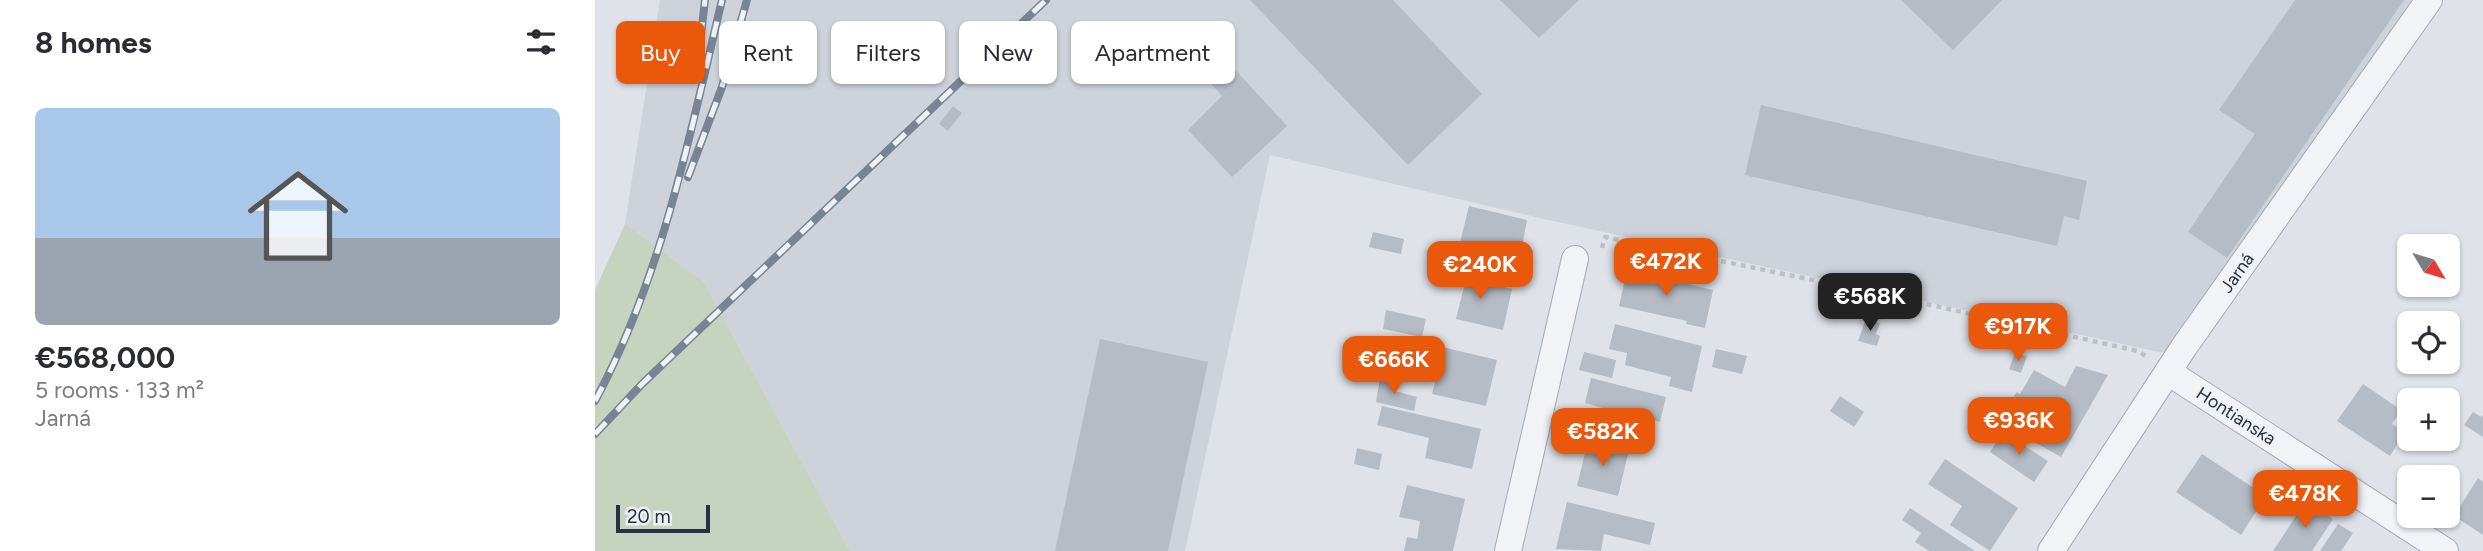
<!DOCTYPE html>
<meta charset="utf-8">
<style>
body{margin:0;font-family:Figtree,sans-serif;background:#f7f7f7;color:#2b2b33;height:100vh;display:flex;flex-direction:column;font-size:26px;white-space:nowrap}
*{box-sizing:border-box;margin:0}
p{font-size:23px;color:#7c7c81}
.icon{flex:none;width:38px;height:38px;fill:none;stroke:currentColor;stroke-width:2;stroke-linecap:round;stroke-linejoin:round}
.map{position:relative;flex:1;overflow:hidden}
.side{display:flex;flex-direction:column;background:#fff;width:595px}
.side>*{flex:none}
.guide{position:absolute;left:21px;top:21px;width:665px;height:63px;display:flex;gap:14px}
.needle{width:46px;rotate:128deg}
.tools{position:absolute;left:1802px;top:234px;display:grid;gap:14px}
.tools a{display:grid;place-items:center;width:63px;height:63px;border-radius:10px;background:#fff;box-shadow:0 2px 5px #0004;font-size:35px}
.scale{position:absolute;left:21px;bottom:18px;width:94px;box-sizing:border-box;padding-left:7px;border:4px solid #273140;border-top:0;font-size:19px;line-height:24px;white-space:nowrap;color:#273140;-webkit-text-stroke:5px #eef2f6;paint-order:stroke}
.price{position:absolute;translate:-50% -60px;padding:0 16px;border-radius:14px;background:#ea580c;color:#fff;font-size:23px;line-height:46px;filter:drop-shadow(0 2px 4px #0008)}
.price::after{content:'';position:absolute;left:50%;top:42px;width:21px;height:16px;margin-left:-10px;background:inherit;clip-path:polygon(0 0,100% 0,50% 100%)}
.price.on{background:#222;color:#fff}
ul{padding:0;list-style:none}
li{display:grid;align-content:center;gap:14px;height:371px;padding:0 35px}
li+li{border-top:2px solid #e1e1e2}
li span{display:grid;place-items:center;height:217px;border-radius:10px;color:#555}
li>.icon{margin-inline-start:auto}
span .icon{width:126px;height:126px;fill:#fffc;stroke-width:1}
li b{font-size:30px}
h2{display:flex;justify-content:space-between;align-items:center;height:84px;padding:0 35px;font-size:30px}
.pill{padding:0 24px;border-radius:10px;background:#fff;box-shadow:0 2px 5px #0004;font-size:24px;line-height:63px}
.pill.on{background:#ea580c;color:#fff}
main{display:flex;flex:1;min-height:0}
.map>svg:first-child{display:block}
</style>
<main>
<section class="side">
<h2>8 homes<svg class="icon" aria-label="filters" viewBox="0 0 24 24"><path d="M4 7h16M4 17h16"/><circle cx="9" cy="7" r="2"/><circle cx="15" cy="17" r="2"/></svg></h2>
<ul>
<li><span style="background:linear-gradient(#a9c7e8 60%,#9aa5b1 0)"><svg class="icon" aria-label="home" viewBox="0 0 24 24"><path d="M3 11l9-7 9 7M6 9v11h12V9"/></svg></span><div><b>€568,000</b><p>5 rooms · 133 m²</p><p>Jarná</p></div></li>
</ul>
</section>
<div class="map">
<svg width="1888" height="551" viewBox="0 0 1888 551">
<rect width="100%" height="100%" fill="#dfe3e9"/>
<path fill="#cdd2db" d="M65,0h1769l-245,347 -20,6 -620,-134 -274,-64 -85,396h-335l-147,-270 -78,-57z"/>
<path fill="#c5d3bf" d="M30,224l78,57 147,270h-255v-261z"/>
<path fill="#b6bcc5" d="M655,0h143l89,94 -74,71z
M905,0h79l-40,38z
M1306,0h101l-49,50z
M1700,0h109l-177,258 -39,-26 67,-98 -36,-24z
M634,63l58,63 -55,51 -44,-47 34,-34 -13,-15z
M1166,105l326,76 -8,39 -15,-4 -7,30 -312,-71z
M358,106l9,7 -14,18 -9,-7z
M874,206l58,14 -8,42 -47,-11 1,-4 -13,-4z
M778,232l31,7 -3,15 -32,-7z
M1032,270l86,20 -8,38 -19,-4 1,-3 -68,-15z
M843,271l74,18 -9,41 -47,-11 8,-32 -28,-7z
M791,310l40,9 -4,18 -39,-8z
M1271,319l14,4 -4,11 4,2 -3,10 -19,-5z
M1020,324l87,22 -10,46 -23,-6 2,-9 -46,-12 2,-12 -18,-4z
M505,339l108,23 -40,189h-113z
M822,341l80,19 -11,46 -54,-12 6,-25 -26,-6z
M1121,349l31,7 -5,18 -30,-7z
M989,352l32,8 -4,18 -33,-8z
M1420,353l12,3 -6,17 -12,-4z
M1481,366l32,9 -47,82 -43,-24 10,-17 -20,-11 9,-13 3,2 14,-24 31,17z
M785,378l17,4 -2,9 22,6 -3,14 -38,-9z
M996,378l75,19 -6,25 -30,-8 -2,11 -21,-5 -3,-4 2,-7 -21,-6z
M1768,384l38,26 -9,14 13,8 -15,24 -53,-35z
M1245,396l24,16 -10,15 -24,-16z
M787,406l99,23 -9,40 -47,-11 4,-20 -52,-13z
M1397,406l17,11 -7,11 -17,-11z
M1878,412l8,5 2,-2v22l-19,-12z
M974,417l25,5 -4,15 -25,-5z
M1408,432l45,29 -14,21 -44,-30z
M993,440l41,10 -11,46 -41,-10z
M762,448l25,6 -3,16 -25,-6z
M1607,454l64,42 -25,39 -65,-43z
M1350,459l73,49 -28,43 -40,-26 12,-19 -34,-22z
M1883,478l5,4v53l-29,-19z
M812,485l58,14 -12,52h-49l3,-14 10,2 3,-18 -21,-4z
M1711,501l27,18 -21,32h-39z
M972,502l88,21 -5,22 -46,-11 -3,17 -45,-2z
M1315,508l65,43h-46l-14,-9 6,-9 -19,-13z
M1743,524l15,9 -12,18h-21z"/>
<g fill="none" stroke-linecap="round" stroke-linejoin="round">
<g stroke="#a4aab3" stroke-width="28">
<path id="minor" d="M1573,372l277,179
M913,551l67,-292
M1456,551l133,-204 245,-347"/>
</g>
<path stroke="#bcc1c7" stroke-width="4.5" stroke-dasharray="5 5" stroke-linecap="butt" d="M1007,248l3,-11 285,59 248,55 8,5"/>
<use href="#minor" stroke="#f1f3f7" stroke-width="26"/>
<g stroke="#788393" stroke-width="8">
<path id="rail" d="M102,70l8,-70
M93,177l34,-90 25,-87
M0,401c68,-127 94,-263 127,-401
M0,434l47,-50 404,-384"/>
</g>
<use href="#rail" stroke="#eef2f6" stroke-width="5" stroke-dasharray="16" stroke-linecap="butt"/>
</g>
<g text-anchor="middle" dominant-baseline="central" stroke-width="6" stroke-linejoin="round" paint-order="stroke">
<g font-size="18" fill="#273140" stroke="#eef2f6">
<text transform="translate(1642 273) rotate(-55)">Jarná</text>
<text transform="translate(1641 416) rotate(33)">Hontianska</text>
</g>
</g>
</svg>
<div class="tools">
<a><svg class="needle" viewBox="-14 -14 28 28"><path d="M0-13l5 13h-10z" fill="#e53935"/><path d="M0 13l5-13h-10z" fill="#7c7c81"/></svg></a>
<a><svg class="icon" aria-label="locate" viewBox="0 0 24 24"><circle cx="12" cy="12" r="6"/><path d="M12 2v4M12 18v4M2 12h4M18 12h4"/></svg></a>
<a>+</a>
<a>−</a>
</div>
<div class="scale">20 m</div>
<b class="price" style="left:1071px;top:298px">€472K</b>
<b class="price" style="left:885px;top:301px">€240K</b>
<b class="price on" style="left:1275px;top:333px">€568K</b>
<b class="price" style="left:1423px;top:363px">€917K</b>
<b class="price" style="left:799px;top:396px">€666K</b>
<b class="price" style="left:1424px;top:457px">€936K</b>
<b class="price" style="left:1008px;top:468px">€582K</b>
<b class="price" style="left:1710px;top:530px">€478K</b>
<div class="guide">
<a class="pill on">Buy</a>
<a class="pill">Rent</a>
<a class="pill">Filters</a>
<a class="pill">New</a>
<a class="pill">Apartment</a>
</div>
</div>
</main>
